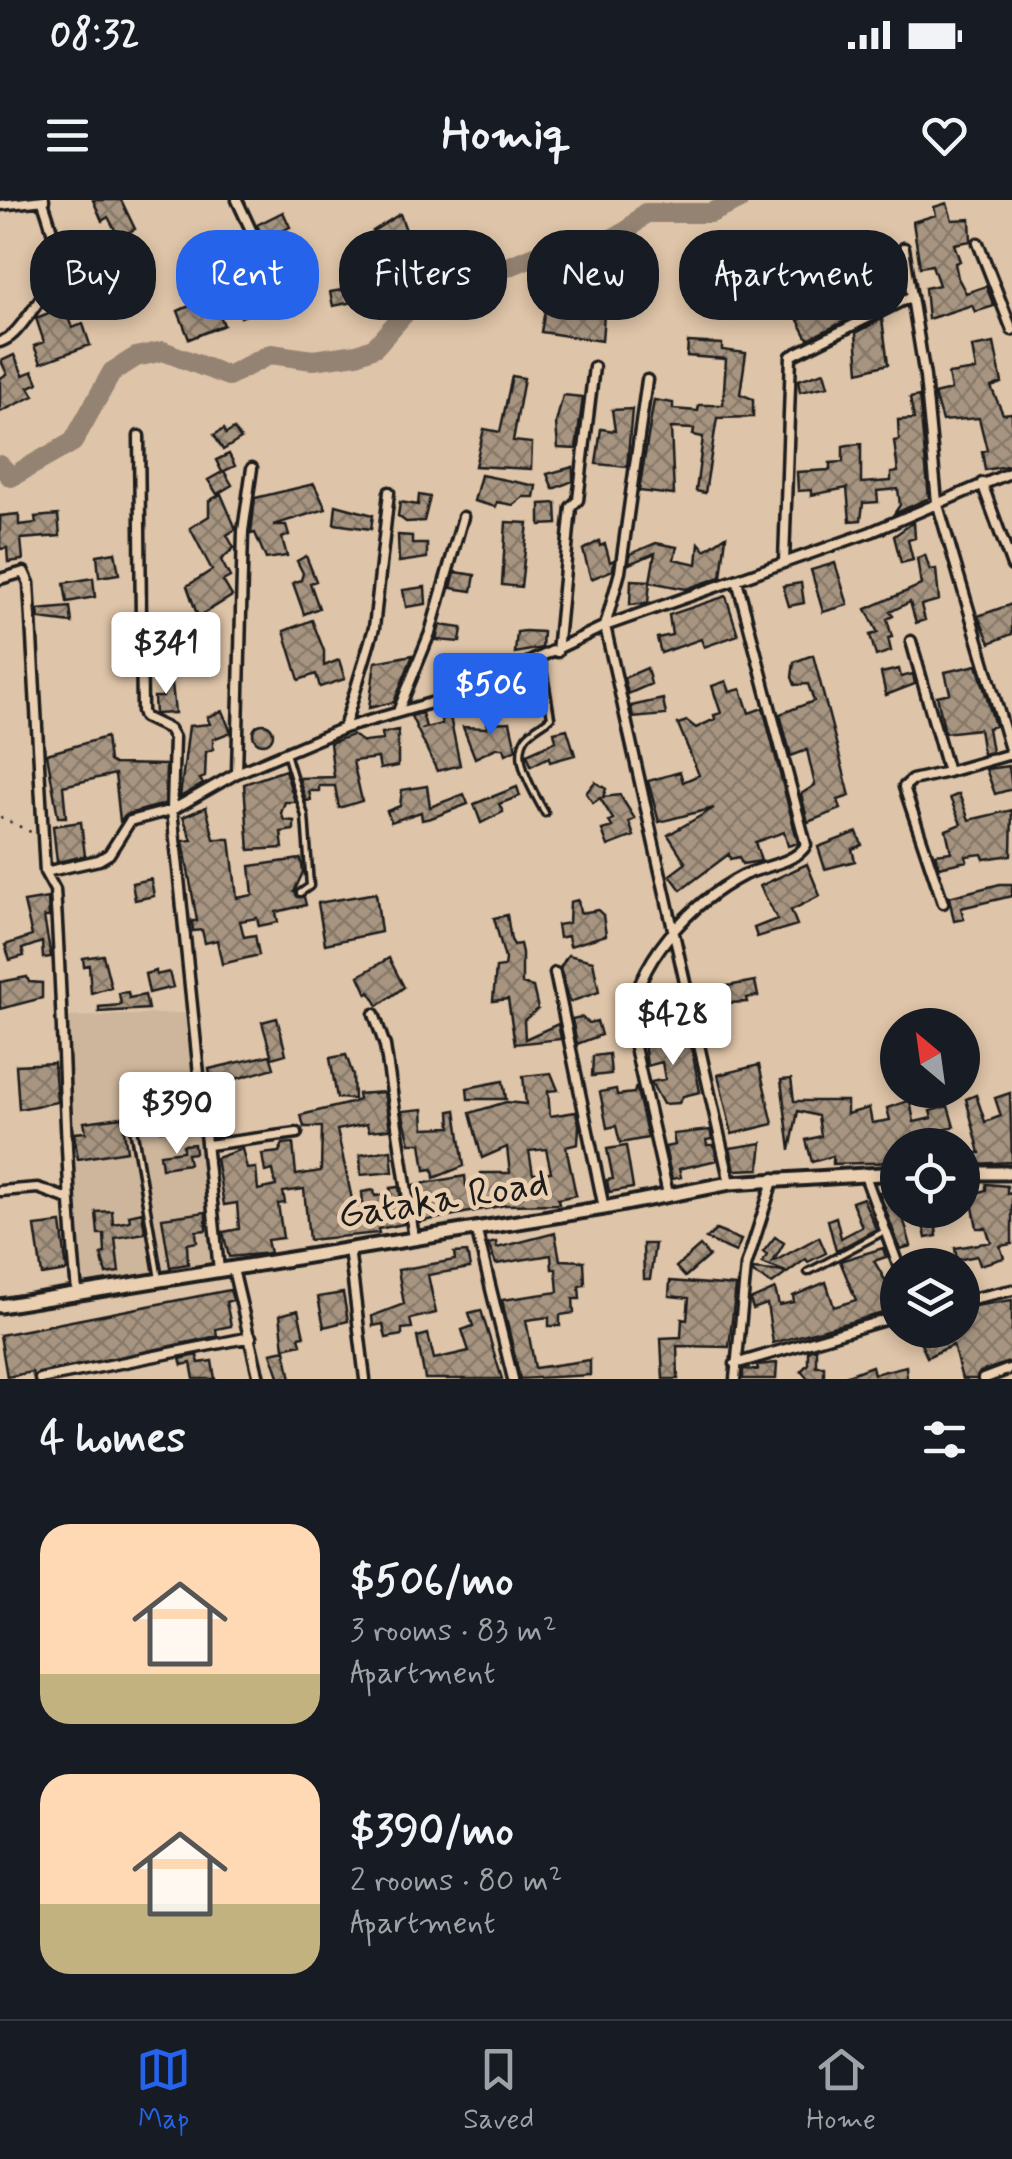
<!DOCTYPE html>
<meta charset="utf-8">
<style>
body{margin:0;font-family:Mynerve,sans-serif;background:#20242c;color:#f1f3f6;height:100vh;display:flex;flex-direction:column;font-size:38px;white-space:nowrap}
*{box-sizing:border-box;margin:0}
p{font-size:32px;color:#9ea1a6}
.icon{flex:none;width:55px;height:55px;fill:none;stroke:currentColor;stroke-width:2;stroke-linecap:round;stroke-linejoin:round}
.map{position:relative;height:1179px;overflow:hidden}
.side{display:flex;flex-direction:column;background:#171b24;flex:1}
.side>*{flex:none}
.hud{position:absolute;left:30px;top:30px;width:952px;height:90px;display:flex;gap:20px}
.needle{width:65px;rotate:331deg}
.fabs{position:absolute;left:880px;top:808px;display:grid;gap:20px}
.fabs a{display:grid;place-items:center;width:100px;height:100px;border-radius:50%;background:#171b24;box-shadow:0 5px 15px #0003;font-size:50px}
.price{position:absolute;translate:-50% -85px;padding:0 22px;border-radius:10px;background:#fff;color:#222;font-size:32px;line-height:65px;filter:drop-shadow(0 2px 5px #0008)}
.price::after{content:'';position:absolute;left:50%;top:60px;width:30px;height:22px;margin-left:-15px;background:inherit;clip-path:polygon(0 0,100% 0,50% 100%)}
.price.current{background:#2563eb;color:#fff}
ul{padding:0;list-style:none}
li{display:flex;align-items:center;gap:30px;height:250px;padding:0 40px}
li span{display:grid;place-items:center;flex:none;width:280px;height:200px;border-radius:30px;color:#555}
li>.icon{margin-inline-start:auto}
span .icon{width:120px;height:120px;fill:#fffc;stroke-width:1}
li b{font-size:42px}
h2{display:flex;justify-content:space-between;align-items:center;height:120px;padding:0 40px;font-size:42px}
.pill{padding:0 35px;border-radius:40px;background:#171b24;box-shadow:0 5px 15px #0003;font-size:35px;line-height:90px}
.pill.current{background:#2563eb;color:#fff}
.status{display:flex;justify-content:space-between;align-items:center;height:70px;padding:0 50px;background:#171b24;direction:ltr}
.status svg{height:28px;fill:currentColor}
header{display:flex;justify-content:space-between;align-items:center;height:130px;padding:0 40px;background:#171b24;font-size:45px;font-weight:700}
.tab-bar{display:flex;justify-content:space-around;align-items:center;height:140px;border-top:2px solid #363941;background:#171b24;font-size:28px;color:#9ea1a6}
.tab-bar a{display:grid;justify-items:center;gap:5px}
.tab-bar .current{color:#2563eb}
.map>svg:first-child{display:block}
</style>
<div class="status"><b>08:32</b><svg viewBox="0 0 49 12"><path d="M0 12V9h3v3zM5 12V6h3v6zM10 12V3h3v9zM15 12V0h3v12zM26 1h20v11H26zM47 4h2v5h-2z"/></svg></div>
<header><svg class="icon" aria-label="menu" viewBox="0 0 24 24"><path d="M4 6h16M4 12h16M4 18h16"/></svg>Homiq<svg class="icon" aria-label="heart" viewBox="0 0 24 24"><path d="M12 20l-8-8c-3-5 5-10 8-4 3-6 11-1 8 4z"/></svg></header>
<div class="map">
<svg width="1012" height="1179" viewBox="0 0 1012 1179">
<defs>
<pattern id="building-cross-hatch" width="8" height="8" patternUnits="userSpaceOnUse" patternTransform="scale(2.5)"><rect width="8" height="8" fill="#a79581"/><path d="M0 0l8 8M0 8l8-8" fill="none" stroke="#877969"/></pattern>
</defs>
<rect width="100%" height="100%" fill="#dec4a8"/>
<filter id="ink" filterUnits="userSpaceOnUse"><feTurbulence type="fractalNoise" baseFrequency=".01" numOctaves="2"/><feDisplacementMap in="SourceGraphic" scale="20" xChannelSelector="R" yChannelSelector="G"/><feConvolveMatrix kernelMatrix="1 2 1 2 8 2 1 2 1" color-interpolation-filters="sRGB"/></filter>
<g filter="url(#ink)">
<path fill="#ceb69c" d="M187,813l28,250 -136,20 -12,-266z"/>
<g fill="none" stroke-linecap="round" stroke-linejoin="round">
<path stroke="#948372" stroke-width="20" d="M0,265l11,12 62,-35 39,-70 24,-15 27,-6 65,25 43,-22 42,6 44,-6 18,-7 53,-60 57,-11 57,-23 43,-1 42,-21 18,-18h66l28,-13"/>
</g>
<path fill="url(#building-cross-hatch)" stroke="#1c1c1c" stroke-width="2.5" fill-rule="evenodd" d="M93,0h28l14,29 -16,8 -11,-20 -6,4z
M947,3l5,17 18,-1 1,22 -17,3 6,17 -5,2 3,15 8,15 20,-7 8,20 -19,6 -3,-7 -44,14 -3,-31 14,-3 -7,-20 -12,2 -7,-45 23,-7 -2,-8z
M283,12l7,15 -26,13 -7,-15z
M400,14l7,19 -18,17 -16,-19z
M265,76l12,26 -36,15 -12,-28z
M902,84l2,8 -96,47 -10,-19 19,-9 1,4 26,-15 3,7z
M361,87l2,13 -30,6 -3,-14z
M548,94l19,4 -3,13 40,3 -2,27 -61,-9z
M212,96l12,29 -35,14 -11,-28z
M64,107l8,21 11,-4 7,21 -49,18 -7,-17 10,-4 -8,-24z
M882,119l6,45 -29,8 -3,-39z
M688,142l34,2v6l24,3 -6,41 13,5v18l-36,1 -12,75 -9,-2 7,-54 -10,-2 1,-6 -23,-1 3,67 -35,-4 15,-91 19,3v6l25,2 1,-6h24l3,-46 -39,-3z
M994,143l8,40 -11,4 12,27 9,-1v52l-27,5 -3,-19 5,-1 -8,-32 -37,3 -8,-27 17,-4 -3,-16 28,-4 -4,-23z
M14,155l9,20 10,-4 5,12 -9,4 5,9 -34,16v-34l7,-4 -6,-13z
M824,172l4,14 -28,6 -2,-12z
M512,176l12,2 -11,63 19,2 -1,26 -56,-3 9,-37 16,3z
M563,195l20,2 -7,52 -18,-1 -2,-25z
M919,196l10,102 -35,16 6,-9 -2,-16 -21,2 1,11 -15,1 -2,17 -11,1 -3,-33 -36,7v-5l-13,1 -1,-19 33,-2v-7l13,-1v-16l5,-1 13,-1v39l30,-2v-8l7,-1 -4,-31 5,-1 -1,-20 16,-1 -4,-21z
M632,209l-5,58 -31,-3 5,-35 14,2 -3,-21z
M224,229l2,5 8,-5 7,10 -18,11 -9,-15z
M229,254l6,12 -11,5 8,14 -15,9 -9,-14 14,-8 -6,-12z
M573,267v14l-20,8 -6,-15z
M481,275l55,11 -2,11h-11l-10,8 -16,-3 -1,5 -22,-6z
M314,284l12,25 -53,16h13l3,10 -7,3 5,18 -21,3 -11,-26 -4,1 4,-36z
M221,294l15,35 -9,6 7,13 -13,12 9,17 -7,4 9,15 -34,21 -11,-31 25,-16 -22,-42 19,-12v-15z
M419,295l11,2 -6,24 -18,1 -8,-6 2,-14 18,3z
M556,303l1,21 -17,1v-21z
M336,305l37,10 -2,14 -37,-5z
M19,314v11l17,-2 -1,-6 23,-2 2,21 -39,3 2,21 -15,2 -1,-14 -7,1v-33z
M506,322l22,1 -7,64 -19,-2z
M914,322l1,16 -7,2 5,20 -12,3 -7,-27z
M398,335l14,1v8h15v14l-28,4z
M726,336l-5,41 -35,12 -36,-7 5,-29 -26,11 1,-10 26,-11 21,4 -3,12 23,5 2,-21 6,7z
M599,341l1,5 5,-2 5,18 4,-2 -1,10 -22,9 -8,-29z
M115,352l4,22 -20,3 -2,-22z
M925,355l5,15 6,-1 3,31 -18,5 4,15 -9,3 -6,-21 -20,10 3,4 -6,3 5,18 -4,1 3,13 -15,5 -6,-21 8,-2 -12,-24 55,-24 -4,-27z
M306,356l10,25 -6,2 9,25 -15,6 -11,-31 8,-3 2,-7 -6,-12z
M835,363l13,42 -25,7 -12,-42z
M455,372l20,3 -3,16 -21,-3z
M93,378l2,19 -28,5 -3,-19z
M631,380l19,1 -2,22 -18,2z
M801,383l3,20 -15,3 -6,-20z
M425,387l1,17 -20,3 -3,-17z
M726,396l12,39 -34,12 -3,-8 -40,14 -4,-15 15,-3 -3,-20z
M1012,404v30l-22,9 -12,-27z
M70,407l2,16 -33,-4 -1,-9z
M312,420l12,31v15l15,-6 6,19 -25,8 -4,-13 -17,6 -15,-49z
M440,425l22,3 -2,14 -24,-2z
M525,431l18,1 -1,16 -27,5 2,-21z
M413,455l-19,47 -25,6 6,-46z
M813,455l37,141 -12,4 3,9 -33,13 -7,-28 14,-9 -8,-35 -16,6 -11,-42 34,-13 -6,-17 -13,1 -3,-8 2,-15z
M977,465l18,61 -7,2 4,24 -9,2 -4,-25 -34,4 -8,-37 13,-3 -5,-21z
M647,468l4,16 -23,10 -4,-16z
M899,469l2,8 12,-3 2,10 -29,11 -5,-22z
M171,473l4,40 -20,1 -1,-17h9l-1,-23z
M726,481l4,11 11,-3 8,24 14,-5 35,135 -10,3 -4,-14 -29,10 6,19 -19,3 -3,-7 -9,2 -1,-5 -48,36 -11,-15 16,-12 -18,-28 46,-27 -55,14 -11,-41 32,-9 3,10 16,-7 -21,-51 9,-3 9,7 19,-9 -1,-4 7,-2 -9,-27z
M663,499l3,16 -33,3 -2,-12z
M222,511l9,21 -18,7v10l-7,3 -1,25 -5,2 3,5 -23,13 9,-71 21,-2 -3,-7z
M422,513l4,14 -5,2 21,-5 -1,-5 9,-2 10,48 -23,6 -26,-55z
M510,522l6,27 -10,5 -2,-6h-8l-21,10 -12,-31 24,1v-5z
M253 534a10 10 0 1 1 20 0a10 10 0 1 1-20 0Z
M567,529l8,26 -25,7 -1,-5 -18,9 -4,-12 29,-13 -2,-9z
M398,530v36l-18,3 -2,-11 -25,3 9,40 -23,7 -4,-22h-16v5h-10l2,9 -5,1 -7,-23 35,-1 -4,-34 22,-8 12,7 19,-2 -1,-7z
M106,537l3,24 5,3 52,1 -1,39 -37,10 -8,7 -5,-47 -52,12 3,31h-8l-11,-63z
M1009,566l3,23 -17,5 -9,-25z
M285,570l10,32h-10l-4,11 3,7 10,1v9l-13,2 2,16 -34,2 -5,-66z
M595,582l11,7 -3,8 17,-2 15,24 -6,3 5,14 -26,10 -6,-16 10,-3 -3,-6 4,-2 -13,-21 -7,5 -7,-10z
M427,586l3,21 34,-13 4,10 -37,14 -9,2 -1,-8 -30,10 -4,-11 13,-5 2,-16z
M517,587l3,9 -21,8 4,8 -22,11 -7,-19z
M959,594l10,26 43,-10 -1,45 -27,4 -2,-5 -16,2 1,5 -28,6 -4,-13 16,-2 -5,-22 15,-6 -11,-26z
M206,607l8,32h16l7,59 16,-3 -3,-29 51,-7 2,13 -9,20 10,5 2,8 -30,7 2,10 -19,4 -2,-8 -17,3 4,16 11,-2 4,20 -37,9 -5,-24 -12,3 -3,-13 -9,1 -1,-10h5l-14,-80 9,-1 -9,-23z
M81,622l4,34 -28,6 -4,-36z
M857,632l5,13 -10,4 3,12 -30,8 -7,-22z
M807,664l13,32 -29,14 6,15 -40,12 -3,-9 23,-9 -17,-33z
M151,679l3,17 -19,4 -3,-17z
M1000,684h12v12l-51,12 3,11 -10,2 -5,-24z
M376,693l5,39 -56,12 -7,-41z
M48,698l1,19h-5l7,40 -8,1 -1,-16 -20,7 2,7 -14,4 -5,-15 27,-9 -8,-34z
M578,700l2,13 18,-3 5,5 3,20 -36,11 -2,-10 -9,2 -2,-13 12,-2 1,-21z
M507,715l4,25 3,5 6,-1 2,9v31l11,3 5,22 -14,11 1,19 33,-15 3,15 -46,5 -7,-45 -15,2 3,-33 8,-1 1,-8 -11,-41z
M103,755l8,32 -20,6 -2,-28 -5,1 -1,-8z
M568,755l25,6 6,31 -29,10 -10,-34z
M389,758l15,29 -26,19 -8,-14 -3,2 -8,-18z
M156,771v4l13,-3 4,15 -24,6 -4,-19z
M27,777l2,5 13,1v15l-42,11v-27z
M755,781l3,15 -12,2 1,4 -40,2 -2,-14z
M128,792l1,6 16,-3 3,14 -49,3v-5l22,-2 -2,-12z
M581,817l8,6 8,-2 4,14 -24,9 -5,-25z
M277,818l9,36 -14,4 -10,-36z
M689,835l11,57 -17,4 -4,7 -16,1 -12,-22 14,-3 -3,-17 -15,4 -3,-24z
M609,854l2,20 -19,2 1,-20z
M270,855l4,13 -62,18 -3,-17z
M346,855l7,20 1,24 -17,-1 -7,-40z
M54,863l3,39 -38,7 -3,-44z
M759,865l14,59 -41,10 -14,-59z
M551,873l7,17 -10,1 2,25 26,-4 3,12 -1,20 -12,3 10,48 -18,4 1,5 -54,1 -86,17 -5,-37 51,-9 1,10 17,-2 -2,-11h29l-3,-26 -25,11 -12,-45 36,-11 20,2 -3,-28zM546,949l5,23 -18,2 -4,-23z
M791,879l3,22h53v13l22,-6 3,15 18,-3 -3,-12 18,-6 5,-1 4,21 18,-4 -2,-7 18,-5 6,21 -23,7 3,11h-18l-2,-8 -16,5v20l-65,2v-8l-21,6 -6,-22 15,-4 -3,-20 -20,-5 -8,39 -9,-70z
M503,881l3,18h-38l-1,-11z
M174,884l19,1 4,43 -37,2 -2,-37 15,30z
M636,886l12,52 -28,5 -4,-17 -9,2 -7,-36 16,-3 1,6 17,-2z
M384,892l6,37 -21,2 -2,-7 -30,6 16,74 10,-1 -1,-11 12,-2 1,6 16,-2 -1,-6 9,-1 5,37 -26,5 1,4 -70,7 -5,-51 -21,3 2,11 -7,1 5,34 -16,2 3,13 -41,4 -6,-25 16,-3 -2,-26 -13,2 -8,-47 26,-9 5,20 9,-1 2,22 18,-4 -3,-16 -8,2 -3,-18 17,-2 4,-8 10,-1 3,32 25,-4 1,-44h-18l-3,-12 50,-12 8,-3 -1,-6z
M1010,893l2,69 -37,2v-11h5l-14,-54 10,-4 9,27 16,-6 -6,-18z
M423,909l1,19 27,-1 -1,-16 6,-1 8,56 -30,12 -1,-9 -8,1 -4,-27h-11l-8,-32z
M122,917l5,34 -49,8 -4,-26 12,-1 -2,-10z
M710,930l2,9 -6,1 1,5h7l3,15 -38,9 2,8 -9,2 -7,-32 10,-2 -2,-11z
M762,943l-3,26 -24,1 -5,-22z
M194,944l1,9 -8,1 2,10 -27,4 -2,-14 23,-3v-6z
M626,946l7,42 -24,4 -2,-12 6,-1 -6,-30z
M391,950l2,22 -32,3 -1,-20z
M986,984l21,2v8l5,-1v51l-12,2 4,12 -24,7 -3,-9 -20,4 -2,-12 36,-6 -5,-14h-9l-4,-21 -11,2v-12l24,-7z
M896,991l1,19h4l10,36 -11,3 -21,-57z
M863,998l13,31 -40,22 -8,-31 8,-3 5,21 21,-11 -10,-25z
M920,1010h14l3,26 -11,2z
M112,1011l1,13 17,-3 -1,-6 13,-3 3,21 -30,5 4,34 -13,2 -5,-20 4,-1 -1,-19h-6l-2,-22z
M206,1012v18l-10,1 1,11 -10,2 1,20 -18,3 -8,-49z
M61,1023l6,48 -25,4 -7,-49z
M716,1030l25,10 -5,12 -30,-13z
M555,1033l5,27 24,1 1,24 -6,1 1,13h-7l1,14 -14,2v11h-11v-9l-23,3 9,48 55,-8v15l-70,4 -18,-79 56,-8 -2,-23h-4l-1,-14 -55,9 -8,-20 8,-2 1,6z
M775,1037l9,6 -11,19 46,-25 7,16 -18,9 -2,-3 -34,25 -19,-11v-4l33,3 -24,-9 5,-8 -4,-3z
M643,1044h12l-5,35h-6z
M700,1046l9,10 -24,21 -9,-10z
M883,1048l3,9 -12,4 11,19 6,-2 4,6 3,25 -125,34 -6,-39 -14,5 -3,-9 25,-11 4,16 15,-3 -1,-6 33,-14 8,25 22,-7 -16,-39z
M467,1052l3,16 -42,7 8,38 -26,6 2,9 -10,1v6l-16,3 -3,-14 -10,2 -1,-10 32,-12 -6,-34 57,-10 -1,-7z
M670,1081l66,5 -7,61 -52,-1 1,33h-15l-2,-41 20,-1 1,-18 5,1 2,-22 -20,-2z
M230,1090l3,10 -7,2 5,24 -15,3 1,7 -184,40 -1,-4 -25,5 -7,-42z
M343,1093l5,28 -24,6 -6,-30z
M1012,1100v61l-32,11 -4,7h-14l-9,-34 -26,12 -12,-27h47v-22z
M298,1110l6,26 -5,1 2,7 -17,4 -4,-33z
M481,1110l21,69h-77l-8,-42 11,-3 6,25 35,-8 -7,-21 11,-4 -4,-13z
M816,1148v18h8v13h-16l-7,-8 7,-7v-14z
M285,1150l6,29h-11l-9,-26z
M197,1155l2,8 13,-2 3,18h-21l-3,-16 -9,2 -2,-6z
M777,1163l-1,16h-33v-10l15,1 -1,-5z
M872,1166l2,8 32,-8 1,13h-70z"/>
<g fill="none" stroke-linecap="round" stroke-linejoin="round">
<g stroke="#1c1c1c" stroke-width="11">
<path id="lane" d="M541,457l10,60c-7,7 -18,11 -25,20 -15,22 9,57 19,76
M286,553l19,63 5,70 -10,7
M129,904l30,175
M808,1072l75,-40"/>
</g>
<g stroke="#1c1c1c" stroke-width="15">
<path id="street" d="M0,5l44,-5
M978,43l34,87
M904,48l21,129 12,125 75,254
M189,88l74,-32 -26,-56
M0,142c14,-5 20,-16 29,-27 33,-45 32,-61 14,-113
M647,180l-27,192 -15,54 125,557
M139,236l3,275 2,6 25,12 5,9 -2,72 47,460
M982,283l30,83
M784,362l7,-206 121,-60
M0,379l24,-7 5,11 16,289 10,18c9,134 9,268 22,402
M911,441l37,131 63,-18
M557,452l14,-145 7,-7 16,-133
M399,509l31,-76 33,-116
M344,528l30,-100 15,-136
M237,573l6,-242 9,-63
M45,672l54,-12 10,-6 21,-33 42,-11 65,-37 107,-45 118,-34 143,-68 266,-94 141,-60
M943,703l-39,-116 8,-7 36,-8
M555,773l49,235
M374,814l11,32 29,192
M208,945l89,-12
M864,973l34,92
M0,991l38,-3 30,11
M668,994l-38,-169c5,-63 60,-122 114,-150 19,-9 52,-12 62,-30l-69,-265
M476,1028l37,151
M349,1048l16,131
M233,1069l26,110
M962,1101l50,-11
M735,1164l163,-48
M40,1179l211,-42
M735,1179l11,-113 28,-88
M983,1179l29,-11"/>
</g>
<g stroke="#1c1c1c" stroke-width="19">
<path id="secondary" d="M962,973h50
M0,1106l604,-98 126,-25 168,-10"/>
</g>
<path stroke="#1c1c1c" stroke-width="2.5" stroke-dasharray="2.5 8" stroke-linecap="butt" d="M0,617l35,17"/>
<use href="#lane" stroke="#eacfb1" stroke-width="4"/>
<use href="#street" stroke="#eacfb1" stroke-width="8"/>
<use href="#secondary" stroke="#eacfb1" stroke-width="11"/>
</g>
</g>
<g text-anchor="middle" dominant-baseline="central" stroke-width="9" stroke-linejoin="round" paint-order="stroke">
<g font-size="40" fill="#1c1c1c" stroke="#eacfb1">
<text transform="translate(443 1000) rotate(-9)">Gataka Road</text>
</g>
</g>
</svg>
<div class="fabs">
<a><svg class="needle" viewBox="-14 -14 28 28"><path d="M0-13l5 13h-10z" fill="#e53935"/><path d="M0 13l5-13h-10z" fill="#9ea1a6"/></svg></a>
<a><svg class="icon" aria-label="locate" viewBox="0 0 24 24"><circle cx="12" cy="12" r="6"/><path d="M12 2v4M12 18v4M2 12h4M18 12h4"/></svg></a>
<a><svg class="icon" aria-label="layers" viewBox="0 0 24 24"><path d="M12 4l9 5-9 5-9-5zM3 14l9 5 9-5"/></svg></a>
</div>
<b class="price" style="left:166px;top:497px">$341</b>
<b class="price current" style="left:491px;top:538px">$506</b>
<b class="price" style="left:673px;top:868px">$428</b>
<b class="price" style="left:177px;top:957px">$390</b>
<div class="hud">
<a class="pill">Buy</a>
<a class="pill current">Rent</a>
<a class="pill">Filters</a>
<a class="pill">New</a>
<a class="pill">Apartment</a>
</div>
</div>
<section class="side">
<h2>4 homes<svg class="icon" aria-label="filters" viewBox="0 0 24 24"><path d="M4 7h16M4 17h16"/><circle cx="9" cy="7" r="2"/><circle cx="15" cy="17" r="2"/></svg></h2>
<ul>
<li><span style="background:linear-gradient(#ffd9b3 75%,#c2b280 0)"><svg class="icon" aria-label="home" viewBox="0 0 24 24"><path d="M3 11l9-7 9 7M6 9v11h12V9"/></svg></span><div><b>$506/mo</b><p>3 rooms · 83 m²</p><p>Apartment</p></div></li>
<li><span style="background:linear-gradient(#ffd9b3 65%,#c2b280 0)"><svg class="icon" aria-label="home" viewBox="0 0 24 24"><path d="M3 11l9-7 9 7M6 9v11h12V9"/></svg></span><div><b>$390/mo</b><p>2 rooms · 80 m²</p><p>Apartment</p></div></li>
</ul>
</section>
<nav class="tab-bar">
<a class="current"><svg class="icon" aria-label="map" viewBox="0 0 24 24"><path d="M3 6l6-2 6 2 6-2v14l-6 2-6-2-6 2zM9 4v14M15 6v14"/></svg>Map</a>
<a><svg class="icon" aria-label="saved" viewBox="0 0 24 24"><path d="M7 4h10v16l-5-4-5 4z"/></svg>Saved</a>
<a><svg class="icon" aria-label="home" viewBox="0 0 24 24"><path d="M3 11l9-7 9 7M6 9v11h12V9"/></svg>Home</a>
</nav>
